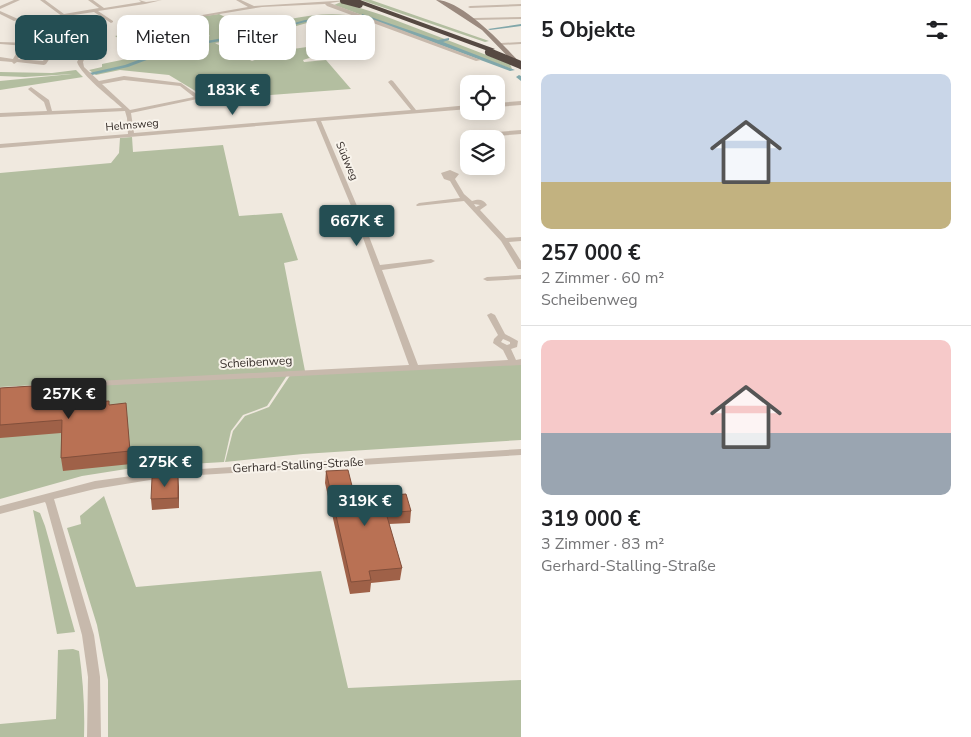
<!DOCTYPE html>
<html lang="de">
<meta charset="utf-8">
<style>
body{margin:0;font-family:"Nunito Sans",sans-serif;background:#f6f6f6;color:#202124;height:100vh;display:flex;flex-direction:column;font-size:19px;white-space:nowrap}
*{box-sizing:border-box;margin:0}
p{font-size:16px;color:#757577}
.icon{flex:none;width:28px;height:28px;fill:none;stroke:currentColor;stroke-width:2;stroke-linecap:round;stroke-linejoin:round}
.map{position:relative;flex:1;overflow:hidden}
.drawer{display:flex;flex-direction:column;background:#fff;width:450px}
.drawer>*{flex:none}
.hud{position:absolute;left:15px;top:15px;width:430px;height:45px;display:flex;gap:10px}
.fabs{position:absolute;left:460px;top:75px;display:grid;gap:10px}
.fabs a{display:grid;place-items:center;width:45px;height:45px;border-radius:10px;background:#fff;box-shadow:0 2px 12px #0003;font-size:25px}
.price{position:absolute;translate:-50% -42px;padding:0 11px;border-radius:5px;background:#244e53;color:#fff;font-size:16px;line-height:32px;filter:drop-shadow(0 1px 2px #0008)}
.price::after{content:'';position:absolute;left:50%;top:30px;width:15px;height:11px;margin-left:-8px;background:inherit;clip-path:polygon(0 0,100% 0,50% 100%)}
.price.current{background:#222;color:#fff}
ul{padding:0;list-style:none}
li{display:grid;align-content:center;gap:10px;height:265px;padding:0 20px}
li+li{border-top:1px solid #e0e0e0}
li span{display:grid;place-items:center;height:155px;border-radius:10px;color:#555}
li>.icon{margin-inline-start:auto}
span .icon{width:90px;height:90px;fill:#fffc;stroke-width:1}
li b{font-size:21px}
h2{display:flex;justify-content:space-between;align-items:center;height:60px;padding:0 20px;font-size:21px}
.tag{padding:0 18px;border-radius:10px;background:#fff;box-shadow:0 2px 12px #0003;font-size:18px;line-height:45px}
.tag.current{background:#244e53;color:#fff}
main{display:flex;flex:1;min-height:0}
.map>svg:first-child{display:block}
</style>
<main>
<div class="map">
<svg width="521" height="737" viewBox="0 0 521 737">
<rect width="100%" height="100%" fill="#f0e9df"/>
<path fill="#b3bea0" d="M335,0l47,15 128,49 2,5 -178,-64 7,-3z
M361,0h10l118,41 -4,1z
M219,14l30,15c29,-8 80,-21 109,-11l-44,3 -46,13 -53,9 9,5 -1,2c9,6 20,6 29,11l5,-2 -6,-4 56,-8 18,6 -22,7 1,2 22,-2 25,29 -94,7 -12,-6 -38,8 -38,-23 -49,-5 -24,5 -7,-5 13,-3v-3l34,-7 2,-5 -23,-16 32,-7 22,14 41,-7 -27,-17z
M76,70l7,7 -83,13v-9l72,-7 -47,3 -25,-1v-4l52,1z
M132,137l1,15 90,-7 16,71 43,-3 16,47 -14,3 21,108 -305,16v-214l111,-10 8,-10 1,-15z
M521,363v77l-218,14 -78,8 8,-31 12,-15 24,-9 22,-33z
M288,374l-21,32 -24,9 -12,16 -7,31 -85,5 -57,9 -82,23v-108z
M104,496l32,91 185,-16 27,117 173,-8v57h-413v-57l-11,-55 -30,-97 14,-4 -1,-8z
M33,510l7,3 5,13 30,106 -18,2z
M73,649l6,2c4,29 6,57 5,86h-84v-13l56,-5 2,-69z"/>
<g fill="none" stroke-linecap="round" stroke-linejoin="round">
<path fill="#81a7aa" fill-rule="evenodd" d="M362,14l76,26 11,-2v2l-6,2 72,28 -5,1 -148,-55z
M354,16l2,2 -51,4 -41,11 -2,-1 43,-12z
M521,24v2l-31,4 -2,-1z
M251,33l2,1v1l-77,14 -48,18 -36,8 -3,-2 36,-8 48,-18z
M519,75l2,1v5l-5,-4z"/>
<path fill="#c7b9ac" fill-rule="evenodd" d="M14,0h6l-20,9v-3z
M40,0h5l19,14 35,-6 -11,-8h5l11,8 37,-6 -2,-2 7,2 16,-2 -17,4 -47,7 15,10v1l-2,1 -17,-11 -27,4 22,15 3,10 -9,21 1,5 15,14 25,-5 57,7 21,15 -71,15 3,20 277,-23 -23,-28 3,-2 2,1 23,29 53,-5v4l-148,12 39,92 20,52 51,-6 4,2 -4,2 -49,7 36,95 90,-5 -5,-10 -10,-7 1,-4 4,-4 -11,-20 4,-2 4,2 10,19 13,7 -1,6 -6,2 5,11 5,-1v6l-486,24 -1,-2 4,-3 371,-19 -55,-152 -38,-92 -316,27v-4l128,-10 -1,-16 -2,-7 -125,6v-4l47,-2 -3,-9 -15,-12 -1,-1 3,-2 18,13 3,11 70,-3c-12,-11 -40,-32 -45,-46l7,-13 -27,-1 -11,16 -2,1 -27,-3 -3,2 -2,-2 -12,-1v-4l13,2 4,-7 9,-6 -26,-2v-2l32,1 5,-2v-2l-11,-7v-2h2l14,7 -1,5 -2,2 46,2 3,-5 -3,-8zM31,46h2l19,1 -9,14 -25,-2 3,-5zM124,80l56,6 14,11 -64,13 -28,-26zM503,339l7,3v2l-3,1 -6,-3z
M236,0h5l13,6 96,-6 -20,3 151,57 -5,1 -149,-55 -2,-2 -63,3 -115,19 -2,-1 103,-18z
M521,4v2l-51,2 -2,-1 2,-1z
M0,11l18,8v1l-4,1 -14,-7z
M521,17v2l-47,1 -2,-1 2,-1z
M521,42v2l-20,1 -2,-1 2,-1z
M521,101v4l-25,2v-4z
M521,130v4l-24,2 -3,-2 3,-2z
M450,170l9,4 -4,5 9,15 8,7c7,-2 11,-2 15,4l-7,5 26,28 15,-1v4l-12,1 12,19v8h-3l-17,-28 -37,-40 -47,5 -1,-1 3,-2 41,-5 -10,-17 -6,-2 -3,-6zM474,204l6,1 -4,2z
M521,275v4l-34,2 -4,-2 4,-2z
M521,449v6l-353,22 -73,12 -41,10 40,136 6,42 1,60h-14l1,-60 -6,-42 -36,-131 -1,-2 -45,12v-8l95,-25 73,-10z"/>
<path fill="#9a897e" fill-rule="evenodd" d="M436,0c26,0 68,45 85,64v6l-39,-40z"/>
<path fill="#564942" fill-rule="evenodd" d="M349,0h11l135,49 -7,2z"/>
<path stroke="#564942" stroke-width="8" d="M344,0l15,4
M489,52l32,13"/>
</g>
<path fill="#9f6148" d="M49,385l2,12 17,-1 2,8 39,1 18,11 4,48 -68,7 -2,-13v-25l-61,5v-50z
M326,471l29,27 56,13 -1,12 -21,1 13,44 -2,12 -29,3 -1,9 -20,2 -25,-111z
M178,477l1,31 -27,2 -1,-11z"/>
<path fill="#824f3b" d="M49,385l2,13 -4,-1z
M178,477l1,10v21l-1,-10z"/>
<path fill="#b97154" stroke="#824f3b" d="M49,385l-2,12 21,-1v8l41,-3v4l17,-2 4,48 -69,7 1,-38 -62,5v-37z
M348,470l7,28 51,-4 5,17 -25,2 16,55 -33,3 2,9 -20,2 -25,-111z
M178,477v21l-27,1 1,-21z"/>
<g text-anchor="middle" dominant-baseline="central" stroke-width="4" stroke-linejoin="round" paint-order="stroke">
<g font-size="11" fill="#362e2a" stroke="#f8f3eb">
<text transform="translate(132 125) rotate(-5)">Helmsweg</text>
<text transform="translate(347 161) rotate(67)">Südweg</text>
</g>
<g font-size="12" fill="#362e2a" stroke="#f8f3eb">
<text transform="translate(256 362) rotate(-3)">Scheibenweg</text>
<text transform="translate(298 465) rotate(-3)">Gerhard-Stalling-Straße</text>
</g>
</g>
</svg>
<div class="fabs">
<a><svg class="icon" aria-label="locate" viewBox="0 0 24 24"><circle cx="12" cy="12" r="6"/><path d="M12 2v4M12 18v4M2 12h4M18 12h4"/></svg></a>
<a><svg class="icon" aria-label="layers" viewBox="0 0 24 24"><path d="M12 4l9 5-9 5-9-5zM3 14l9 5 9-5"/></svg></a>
</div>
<b class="price" style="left:233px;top:116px">183K €</b>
<b class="price" style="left:357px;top:247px">667K €</b>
<b class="price current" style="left:69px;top:420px">257K €</b>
<b class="price" style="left:165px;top:488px">275K €</b>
<b class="price" style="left:365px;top:527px">319K €</b>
<div class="hud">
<a class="tag current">Kaufen</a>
<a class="tag">Mieten</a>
<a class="tag">Filter</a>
<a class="tag">Neu</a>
</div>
</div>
<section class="drawer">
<h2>5 Objekte<svg class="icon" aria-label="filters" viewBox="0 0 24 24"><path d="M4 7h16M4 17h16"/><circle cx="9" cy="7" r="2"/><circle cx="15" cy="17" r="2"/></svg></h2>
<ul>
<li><span style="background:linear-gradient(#c9d6e8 70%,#c2b280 0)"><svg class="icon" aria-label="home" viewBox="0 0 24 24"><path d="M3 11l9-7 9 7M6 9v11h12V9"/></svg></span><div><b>257 000 €</b><p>2 Zimmer · 60 m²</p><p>Scheibenweg</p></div></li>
<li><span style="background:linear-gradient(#f6c9c9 60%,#9aa5b1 0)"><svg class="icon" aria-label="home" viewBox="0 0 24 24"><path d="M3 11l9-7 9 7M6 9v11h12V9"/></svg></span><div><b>319 000 €</b><p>3 Zimmer · 83 m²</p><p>Gerhard-Stalling-Straße</p></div></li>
</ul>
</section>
</main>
